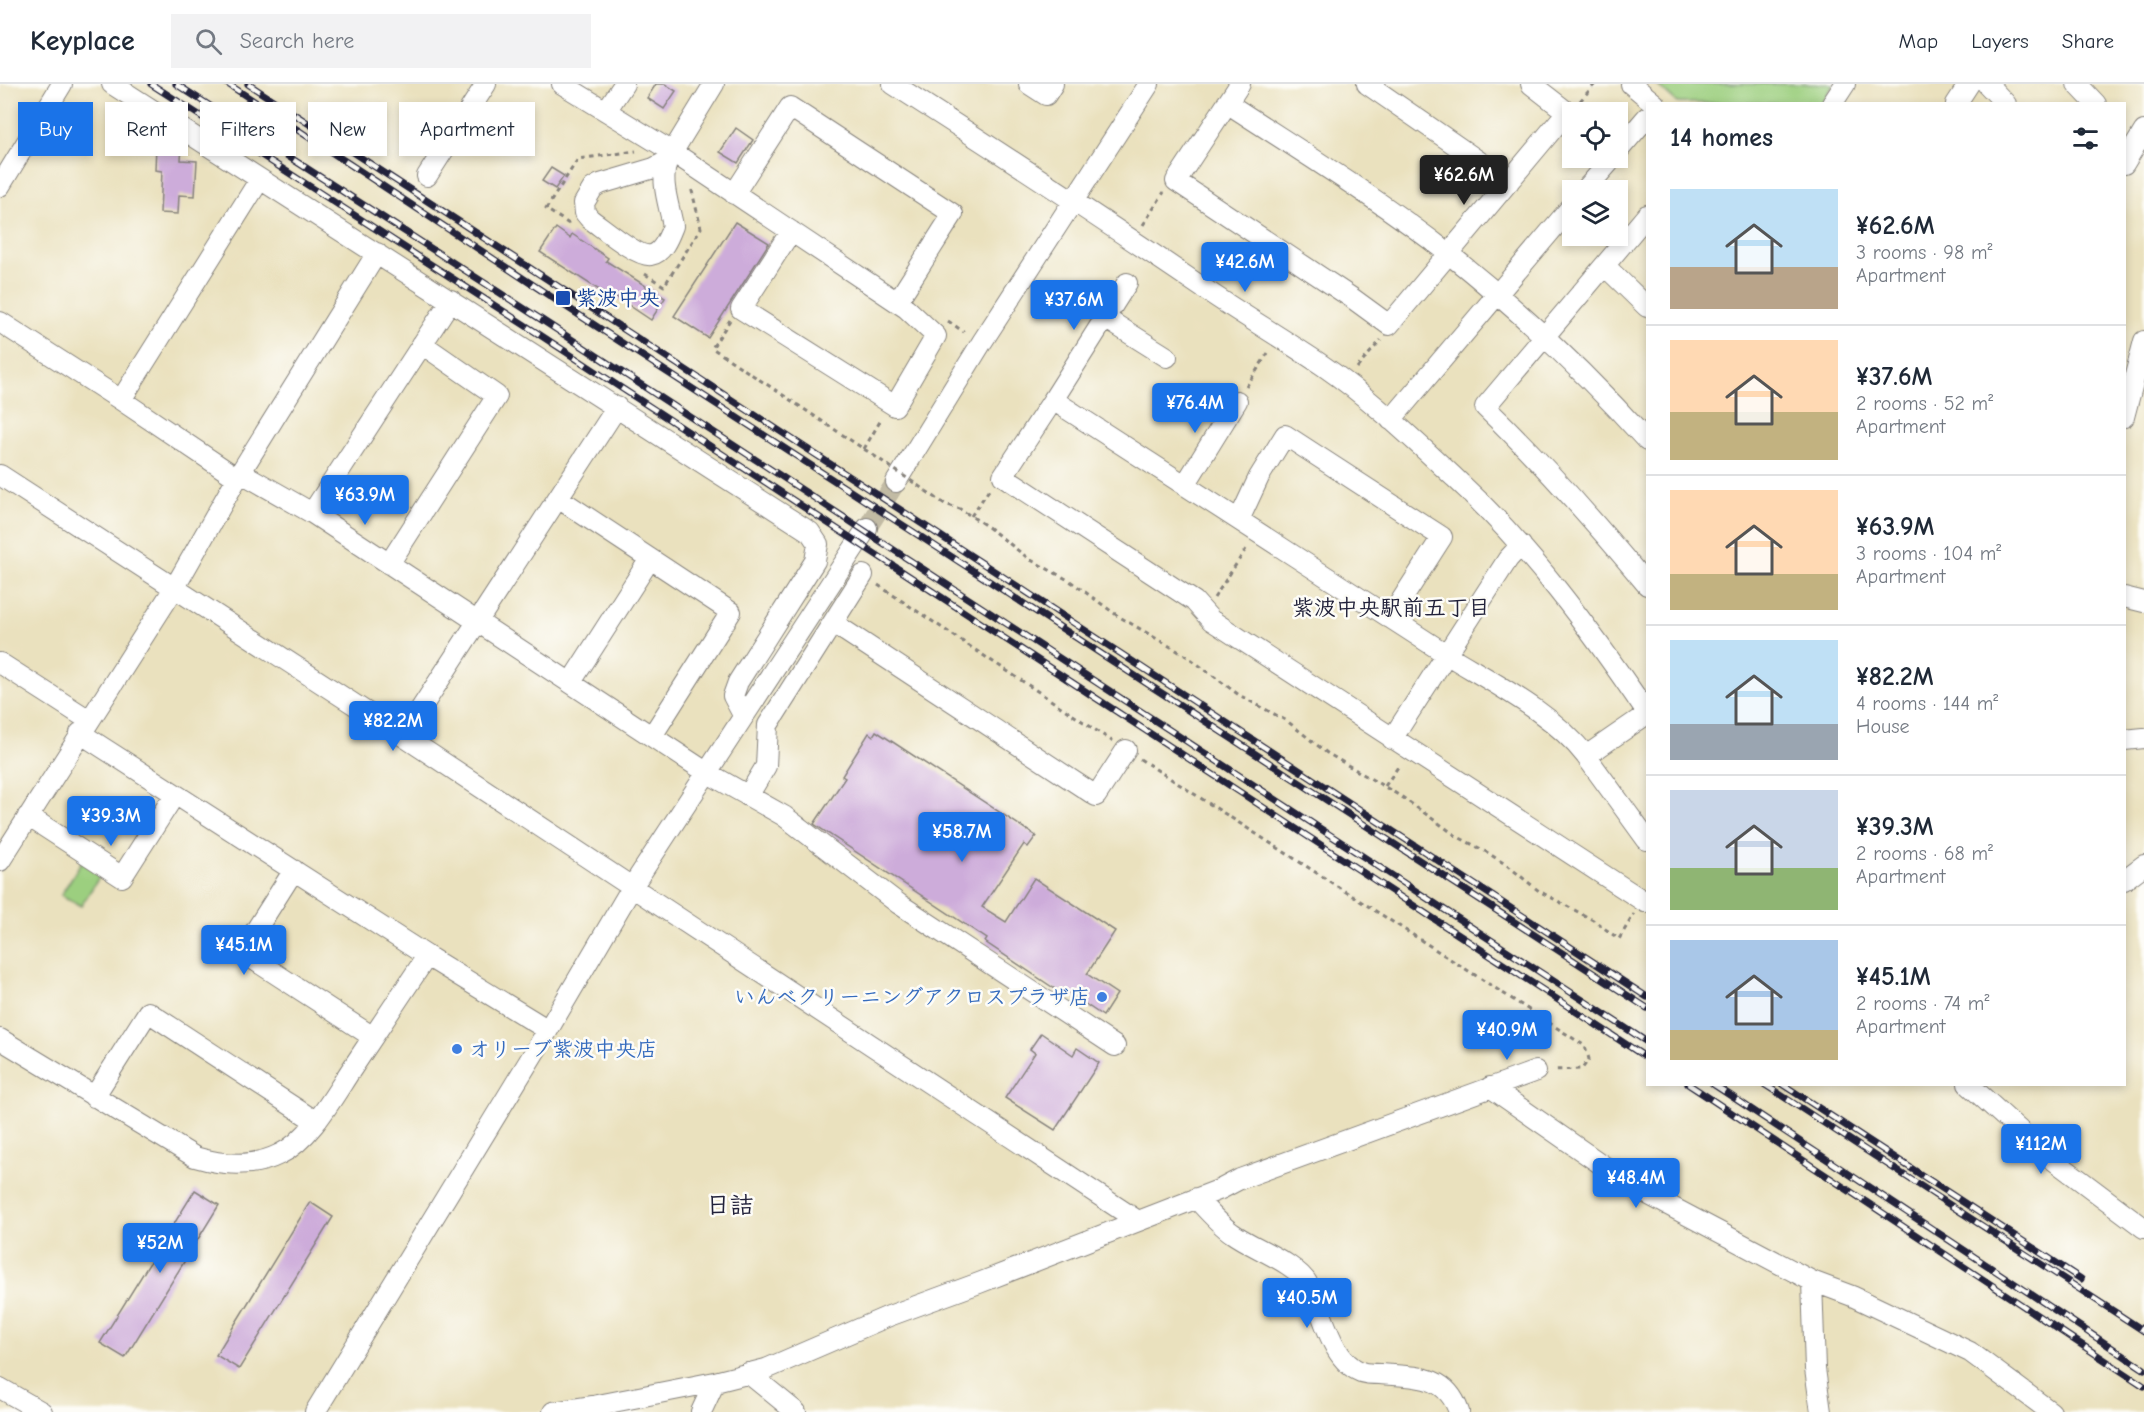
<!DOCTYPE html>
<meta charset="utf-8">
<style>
body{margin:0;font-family:"Comic Neue","Klee One",sans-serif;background:#f2f2f3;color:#1f2937;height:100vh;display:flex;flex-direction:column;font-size:22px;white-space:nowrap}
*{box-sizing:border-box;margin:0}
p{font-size:20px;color:#747a83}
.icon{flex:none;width:33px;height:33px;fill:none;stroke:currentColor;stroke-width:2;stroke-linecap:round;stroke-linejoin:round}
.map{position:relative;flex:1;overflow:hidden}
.panel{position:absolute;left:1646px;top:18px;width:480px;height:984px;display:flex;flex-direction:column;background:#fff;border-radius:0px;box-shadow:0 3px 9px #0003}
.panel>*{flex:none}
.top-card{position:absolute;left:18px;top:18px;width:570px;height:54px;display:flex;gap:12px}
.controls{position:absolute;left:1562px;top:18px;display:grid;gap:12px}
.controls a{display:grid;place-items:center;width:66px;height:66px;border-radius:0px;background:#fff;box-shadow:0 3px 9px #0003;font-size:30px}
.price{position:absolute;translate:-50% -51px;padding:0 14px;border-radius:6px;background:#1a73e8;color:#fff;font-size:20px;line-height:39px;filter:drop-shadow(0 2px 3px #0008)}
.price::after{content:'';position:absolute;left:50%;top:36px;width:18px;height:14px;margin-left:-9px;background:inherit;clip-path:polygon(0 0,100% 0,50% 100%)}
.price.on{background:#222;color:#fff}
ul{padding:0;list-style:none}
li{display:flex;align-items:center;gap:18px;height:150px;padding:0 24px}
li+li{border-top:2px solid #e0e1e3}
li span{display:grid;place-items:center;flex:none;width:168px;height:120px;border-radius:0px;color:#555}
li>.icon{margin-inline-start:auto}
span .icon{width:72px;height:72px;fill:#fffc;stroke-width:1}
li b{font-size:26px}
h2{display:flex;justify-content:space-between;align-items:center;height:72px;padding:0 24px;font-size:26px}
.pill{padding:0 21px;border-radius:0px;background:#fff;box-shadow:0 3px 9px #0003;font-size:21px;line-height:54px}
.pill.on{background:#1a73e8;color:#fff}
header{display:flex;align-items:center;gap:36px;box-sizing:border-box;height:84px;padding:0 30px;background:#fff;border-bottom:2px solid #e0e1e3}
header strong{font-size:28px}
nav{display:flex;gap:33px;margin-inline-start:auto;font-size:21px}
.search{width:420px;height:54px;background:#f2f2f3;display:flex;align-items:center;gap:15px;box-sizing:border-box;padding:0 21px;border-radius:0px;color:#747a83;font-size:22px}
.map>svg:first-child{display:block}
</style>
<header>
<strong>Keyplace</strong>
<div class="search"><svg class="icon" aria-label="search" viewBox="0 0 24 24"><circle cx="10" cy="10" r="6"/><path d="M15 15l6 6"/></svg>Search here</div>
<nav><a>Map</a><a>Layers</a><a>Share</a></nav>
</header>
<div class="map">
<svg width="2144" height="1328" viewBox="0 0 2144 1328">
<rect width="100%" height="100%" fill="#fdfcf7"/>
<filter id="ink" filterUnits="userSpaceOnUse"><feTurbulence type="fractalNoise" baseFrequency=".0167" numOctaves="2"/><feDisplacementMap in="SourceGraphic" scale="12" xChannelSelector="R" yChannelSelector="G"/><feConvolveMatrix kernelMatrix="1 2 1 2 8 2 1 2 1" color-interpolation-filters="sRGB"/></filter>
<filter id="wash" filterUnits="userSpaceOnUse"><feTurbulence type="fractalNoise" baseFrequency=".008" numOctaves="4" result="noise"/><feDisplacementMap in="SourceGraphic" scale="24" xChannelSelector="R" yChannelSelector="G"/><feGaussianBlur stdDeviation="1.35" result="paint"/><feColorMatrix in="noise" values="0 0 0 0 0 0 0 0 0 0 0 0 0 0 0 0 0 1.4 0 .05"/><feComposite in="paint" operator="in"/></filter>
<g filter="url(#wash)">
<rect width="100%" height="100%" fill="#eae1be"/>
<path fill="#9ccf7f" stroke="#5f785d" stroke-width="1.5" d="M1656,0h178l-13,20 -144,-1z
M83,775l20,12 -22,35 -20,-11z"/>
<g id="blocks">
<path fill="#cdacda" d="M656,0h9l11,7 -12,18 -17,-11z
M736,44l17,12 -15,23 -18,-11z
M156,61l26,1 -1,14 16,1 -2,35 -16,-1 -1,19 -18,-1 2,-42 -7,-1z
M551,84l13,8 -9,13 -13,-8z
M735,138l34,21 -61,95 -34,-22z
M556,144l14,10 2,-4 36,24 -2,3 59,37 -14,22 -39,-26 -2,3 -70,-45z
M876,647l160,105 -8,11 -4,-3 -42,63 24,15 28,-44 81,53 -28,43 30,20 -14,22 -40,-27 -2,4 -76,-51 2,-3 -173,-115 31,-46 -3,-2 27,-43 4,3z
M1041,949l32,22 4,-7 22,15 -44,67 -50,-32 30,-45 -5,-4z
M195,1106l24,15 -94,153 -25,-15z
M310,1118l23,15 -94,152 -23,-14z"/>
</g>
</g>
<g filter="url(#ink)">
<use href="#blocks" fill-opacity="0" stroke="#86827c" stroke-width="1.5"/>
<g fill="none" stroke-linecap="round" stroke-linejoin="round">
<path stroke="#c2bba4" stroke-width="20" stroke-dasharray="20 10" stroke-linecap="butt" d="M867,444l29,-46"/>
<g stroke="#86827c" stroke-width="22">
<path id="minor" d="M112,0l698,448 8,12 -3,17 -77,121 -5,14 10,19
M562,0l109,67 235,157 30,28 -41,70 -154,-97 50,-78
M893,0c106,68 212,137 316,208 37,25 76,48 113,73 48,33 91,74 133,113 75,69 135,151 192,235
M1029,0l17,11 7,-11
M1240,0l-64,97 176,117 37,27 178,-213 -36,-28
M1367,0l142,98
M1631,0l24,20
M1987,0l19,20
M2077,0l19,20
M1227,19c75,49 152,96 222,151 71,57 137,119 198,187
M1832,20l13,-20
M1956,20l13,-20
M606,27l18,-27
M1617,68l30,-35
M667,77l-13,7 -54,16 -7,4 -9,15 1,10 5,6c12,8 48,39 61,36 12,-2 18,-19 22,-29 -4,-22 -13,-43 -6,-65l47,-77
M2124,80l20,-33
M427,92l59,-92
M0,102l62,-102
M1585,106l28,-32
M734,110l56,-87 163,107 -56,88
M1647,131l-162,192c58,56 110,115 162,178
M1605,182l42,41
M1105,234l62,39
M0,238l121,78 116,78 10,-2 65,37 394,259 78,44 115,88 216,142
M121,316l139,-221
M1053,316l74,-117
M2124,333l20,-76
M1391,336l181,-214
M0,391l403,261 735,485
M896,398l86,-140 167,-258
M1185,401l52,-84
M558,414l173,114 -79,124
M312,429l139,-213
M1239,436l20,-43 26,-42 157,102 -52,81
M389,480l108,-168 -75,-52
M2124,513l20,5
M833,539l263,173 30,-46
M0,579l89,57
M571,598l79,-123
M1647,630l-61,42c-33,-43 -93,-73 -140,-102l-393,-254 -50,76 191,125 17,19 431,280 3,2 2,-2
M80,649l347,223 121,74
M403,652l214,-329
M1392,655l116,-180 13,-14
M2124,656l20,-2
M1586,672l61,84
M748,712l18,-30 2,-41 95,-150
M28,732l94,61 53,-83
M0,777l175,-274 62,-109 140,-225
M294,786l-52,82 131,85
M2124,796l20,-15
M0,955l195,118c27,8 58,11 85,-3 31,-15 54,-59 73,-87 25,-37 49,-74 74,-111
M1968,1000l80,72 96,72
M1490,1003l144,100 178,94 40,15 118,56 81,60
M94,1013l54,-85 167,109
M1196,1114c11,12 23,26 36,35 22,16 63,29 76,51 16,26 21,75 53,88 6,2 13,2 19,2 34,3 66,-1 79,38
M1812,1197l3,88 6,43
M748,1289l48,39
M0,1304l42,24
M315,1328l233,-382 84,-143 235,-359
M553,1328l40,-6 122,-24 51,-13 123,-53 90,-33 242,-94 19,-10 296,-108
M701,1328l14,-30"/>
</g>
<path stroke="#86827c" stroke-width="3" stroke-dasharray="4.5 4.5" stroke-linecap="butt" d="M1580,17l15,-17
M569,140l-23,-15 32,-50 58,-8
M1143,141l21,-33
M645,190l19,12 37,-58 -10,-41
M730,236l-18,28 161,107
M948,237l16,11
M1357,284l24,-28
M1246,303l22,-34
M864,365l18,-31
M926,407l19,13 15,5 28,18 41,32 41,22 48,35 70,41 51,38 48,26 40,32 75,44 56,40 27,14 23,15 31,25 54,29 26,19 15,-25
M971,432l20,-29
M878,501l234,156
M1214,514l34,-52
M1140,675l445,287 4,13 -7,10 -29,1
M1385,702l15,-22"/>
<use href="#minor" stroke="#fff" stroke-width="20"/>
<g stroke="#22223b" stroke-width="7">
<path id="rail" d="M151,0l383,247 1113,727
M176,0l366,236 1105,722
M228,0l331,218 1088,706
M248,0l1399,913
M1688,1000l456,302
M1713,1000l431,285
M1764,1000l380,247
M1782,1000l299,195"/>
</g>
<use href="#rail" stroke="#fdfcf7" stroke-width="4.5" stroke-dasharray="14" stroke-linecap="butt"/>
<path stroke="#86827c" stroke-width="3" stroke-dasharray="4.5 4.5" stroke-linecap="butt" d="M873,371l53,36"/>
</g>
</g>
<rect fill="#1a4fb4" stroke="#fdfcf7" stroke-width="2" x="555" y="206" width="16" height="16" rx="3"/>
<g fill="#3f7fe0" stroke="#fdfcf7" stroke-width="2">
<circle cx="1102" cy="913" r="6"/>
<circle cx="457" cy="965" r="6"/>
</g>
<g text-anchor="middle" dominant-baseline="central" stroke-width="5" stroke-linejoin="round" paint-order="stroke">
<g font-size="21" font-weight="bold" fill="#164399" stroke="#fdfcf7" text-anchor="start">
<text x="576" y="214">紫波中央</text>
</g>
<g font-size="21" font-weight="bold" fill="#366cbe" stroke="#fdfcf7" text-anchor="end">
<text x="1090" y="913">いんべクリーニングアクロスプラザ店</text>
<text x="469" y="965" text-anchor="start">オリーブ紫波中央店</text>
</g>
<g font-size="22" font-weight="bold" fill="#22223b" stroke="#fdfcf7">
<text x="1391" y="524">紫波中央駅前五丁目</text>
</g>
<g font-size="24" font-weight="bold" fill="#22223b" stroke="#fdfcf7">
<text x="730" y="1121">日詰</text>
</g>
</g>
</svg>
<div class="controls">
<a><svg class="icon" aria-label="locate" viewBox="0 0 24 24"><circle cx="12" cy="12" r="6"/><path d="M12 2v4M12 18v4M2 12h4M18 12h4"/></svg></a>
<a><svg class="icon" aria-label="layers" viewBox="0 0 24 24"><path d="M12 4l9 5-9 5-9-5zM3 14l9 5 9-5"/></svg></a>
</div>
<b class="price on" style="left:1464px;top:122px">¥62.6M</b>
<b class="price" style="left:1245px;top:209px">¥42.6M</b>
<b class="price" style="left:1074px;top:247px">¥37.6M</b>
<b class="price" style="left:1195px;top:350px">¥76.4M</b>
<b class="price" style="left:365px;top:442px">¥63.9M</b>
<b class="price" style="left:393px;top:668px">¥82.2M</b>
<b class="price" style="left:111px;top:763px">¥39.3M</b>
<b class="price" style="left:962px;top:779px">¥58.7M</b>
<b class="price" style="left:244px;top:892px">¥45.1M</b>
<b class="price" style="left:1507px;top:977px">¥40.9M</b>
<b class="price" style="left:2041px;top:1091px">¥112M</b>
<b class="price" style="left:1636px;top:1125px">¥48.4M</b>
<b class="price" style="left:160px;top:1190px">¥52M</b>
<b class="price" style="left:1307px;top:1245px">¥40.5M</b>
<div class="top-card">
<a class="pill on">Buy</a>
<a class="pill">Rent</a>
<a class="pill">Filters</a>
<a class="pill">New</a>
<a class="pill">Apartment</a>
</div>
<section class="panel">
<h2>14 homes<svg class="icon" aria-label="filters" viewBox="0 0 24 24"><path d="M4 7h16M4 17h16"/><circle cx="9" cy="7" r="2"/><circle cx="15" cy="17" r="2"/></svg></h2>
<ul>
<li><span style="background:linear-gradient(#bfe0f5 65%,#b9a48a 0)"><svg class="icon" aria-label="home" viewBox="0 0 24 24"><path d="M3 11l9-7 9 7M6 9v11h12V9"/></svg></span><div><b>¥62.6M</b><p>3 rooms · 98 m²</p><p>Apartment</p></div></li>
<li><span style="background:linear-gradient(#ffd9b3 60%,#c2b280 0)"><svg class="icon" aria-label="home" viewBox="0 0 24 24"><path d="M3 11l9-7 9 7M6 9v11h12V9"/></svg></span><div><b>¥37.6M</b><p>2 rooms · 52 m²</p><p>Apartment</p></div></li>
<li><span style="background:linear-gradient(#ffd9b3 70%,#c2b280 0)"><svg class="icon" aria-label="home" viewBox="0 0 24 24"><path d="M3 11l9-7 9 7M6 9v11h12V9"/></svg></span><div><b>¥63.9M</b><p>3 rooms · 104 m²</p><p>Apartment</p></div></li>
<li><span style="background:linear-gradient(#bfe0f5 70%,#9aa5b1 0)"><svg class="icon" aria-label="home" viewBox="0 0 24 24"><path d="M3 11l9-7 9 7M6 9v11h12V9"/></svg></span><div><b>¥82.2M</b><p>4 rooms · 144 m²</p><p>House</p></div></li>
<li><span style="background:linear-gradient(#c9d6e8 65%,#8fb573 0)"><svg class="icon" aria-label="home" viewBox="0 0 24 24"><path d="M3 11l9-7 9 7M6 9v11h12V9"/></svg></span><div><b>¥39.3M</b><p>2 rooms · 68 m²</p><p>Apartment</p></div></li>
<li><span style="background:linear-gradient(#a9c7e8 75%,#c2b280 0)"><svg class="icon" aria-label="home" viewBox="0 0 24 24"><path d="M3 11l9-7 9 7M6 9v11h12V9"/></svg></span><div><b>¥45.1M</b><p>2 rooms · 74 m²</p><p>Apartment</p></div></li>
</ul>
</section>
</div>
